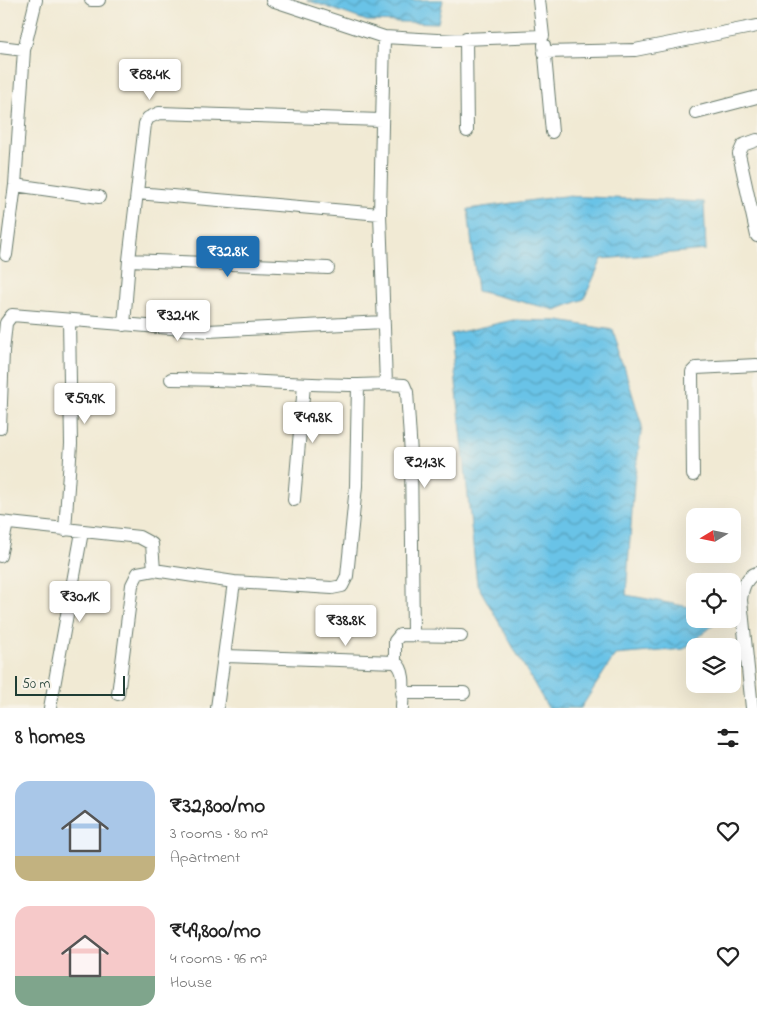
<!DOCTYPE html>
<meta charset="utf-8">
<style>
body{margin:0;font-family:"Indie Flower",sans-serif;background:#f6f6f6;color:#222;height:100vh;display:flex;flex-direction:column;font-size:19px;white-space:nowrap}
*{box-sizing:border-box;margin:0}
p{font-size:16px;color:#767676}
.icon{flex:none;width:28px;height:28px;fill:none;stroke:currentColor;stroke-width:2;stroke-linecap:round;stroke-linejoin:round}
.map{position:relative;height:708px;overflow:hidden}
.details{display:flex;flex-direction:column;background:#fff;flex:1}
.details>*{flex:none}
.needle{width:32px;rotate:260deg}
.controls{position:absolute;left:686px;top:508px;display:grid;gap:10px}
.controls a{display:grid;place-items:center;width:55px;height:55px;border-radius:10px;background:#fff;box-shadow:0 5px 20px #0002;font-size:25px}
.scale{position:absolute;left:15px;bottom:12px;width:110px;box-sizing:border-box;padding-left:5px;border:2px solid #1f3d34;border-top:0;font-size:14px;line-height:18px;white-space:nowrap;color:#1f3d34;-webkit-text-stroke:4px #f7f3e8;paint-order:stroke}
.price{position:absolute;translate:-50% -42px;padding:0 11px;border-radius:5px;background:#fff;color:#222;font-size:16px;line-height:32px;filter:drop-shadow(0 1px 2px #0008)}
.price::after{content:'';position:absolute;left:50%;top:30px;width:15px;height:11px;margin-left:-8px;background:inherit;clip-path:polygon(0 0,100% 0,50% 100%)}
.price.current{background:#1f6fb2;color:#fff}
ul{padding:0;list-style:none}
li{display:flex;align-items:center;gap:15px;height:125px;padding:0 15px}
li span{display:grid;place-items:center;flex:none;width:140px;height:100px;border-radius:15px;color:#555}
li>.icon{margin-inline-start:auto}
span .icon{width:60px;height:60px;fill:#fffc;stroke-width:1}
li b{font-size:21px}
h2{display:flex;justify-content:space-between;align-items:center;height:60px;padding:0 15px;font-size:21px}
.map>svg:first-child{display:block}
</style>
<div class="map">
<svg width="757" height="708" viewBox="0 0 757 708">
<defs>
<pattern id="water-waves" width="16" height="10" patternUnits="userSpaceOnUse" patternTransform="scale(1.25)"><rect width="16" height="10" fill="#69c3e7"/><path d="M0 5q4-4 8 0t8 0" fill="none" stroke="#56a0bc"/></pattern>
</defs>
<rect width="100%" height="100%" fill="#f7f3e8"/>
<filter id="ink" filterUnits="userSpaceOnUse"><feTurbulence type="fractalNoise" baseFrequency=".02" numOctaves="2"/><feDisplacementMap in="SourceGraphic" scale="10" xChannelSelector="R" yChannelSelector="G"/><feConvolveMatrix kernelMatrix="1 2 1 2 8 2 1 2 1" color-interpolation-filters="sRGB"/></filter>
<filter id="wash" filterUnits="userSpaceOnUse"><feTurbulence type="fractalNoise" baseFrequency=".0096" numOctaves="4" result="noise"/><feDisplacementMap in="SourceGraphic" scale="20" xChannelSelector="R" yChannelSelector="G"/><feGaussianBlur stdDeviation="1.12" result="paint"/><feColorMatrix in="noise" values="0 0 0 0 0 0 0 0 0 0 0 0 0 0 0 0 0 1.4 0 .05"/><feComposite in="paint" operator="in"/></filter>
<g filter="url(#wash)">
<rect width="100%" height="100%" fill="#f1ead4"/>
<path fill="url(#water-waves)" stroke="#44808e" d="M307,0h136l-5,23 -71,-2z
M564,196l140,6 2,48 -104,9 -18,40 -28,11 -79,-19 -9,-82z
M513,320l46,1 54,9 29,96 -8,57 -8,112 69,13v11h26l-37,30 -69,6 -34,53h-33l-71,-124 -26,-250z"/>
</g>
<g filter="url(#ink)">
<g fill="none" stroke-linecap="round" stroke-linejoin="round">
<g stroke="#687a6c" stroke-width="14">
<path id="street" d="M91,0h8
M272,0l112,37
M466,38l1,93
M544,45l8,87
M0,47l24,3
M544,52l91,-2 122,-24
M696,113l61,-16
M757,140l-14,5 -4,9 18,82
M15,185l84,12
M137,193l243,21
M6,255l9,-70 9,-135 12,-50
M129,260l199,8
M124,325l5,-65 16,-136 3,-6 11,-5 222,7
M0,351h3l3,-28 6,-8 196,16 175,-9
M171,379c62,0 124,6 187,6
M386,384l18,1 3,7 4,62 2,180
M0,428l3,-77
M693,475l-1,-103 4,-4 61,-3
M294,500l10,-115
M0,522l139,15 13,7 2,26 80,12
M65,530l6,-86 -2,-124
M0,556l7,-33
M226,656l169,6c13,9 7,32 7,46
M395,662v-21l5,-6 61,1
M402,693h62
M118,694l14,-109 6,-12 16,-3
M50,708l32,-176
M217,708l17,-126 98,6 10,-2 5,-10 9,-90 2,-101 28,-1 -6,-170 4,-177 53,3 106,-4 -4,-36
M752,708l-11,-108c1,-11 4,-23 16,-27"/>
</g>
<use href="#street" stroke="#fff" stroke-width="12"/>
</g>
</g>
</svg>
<div class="controls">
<a><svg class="needle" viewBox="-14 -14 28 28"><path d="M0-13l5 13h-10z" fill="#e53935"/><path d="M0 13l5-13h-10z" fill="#767676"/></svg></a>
<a><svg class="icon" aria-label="locate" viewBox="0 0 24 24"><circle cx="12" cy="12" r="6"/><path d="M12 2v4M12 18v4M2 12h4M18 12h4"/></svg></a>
<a><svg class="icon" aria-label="layers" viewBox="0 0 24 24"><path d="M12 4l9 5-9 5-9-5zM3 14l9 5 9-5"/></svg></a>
</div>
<div class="scale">50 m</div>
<b class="price" style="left:150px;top:101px">₹68.4K</b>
<b class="price current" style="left:228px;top:278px">₹32.8K</b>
<b class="price" style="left:178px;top:342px">₹32.4K</b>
<b class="price" style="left:85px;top:425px">₹59.9K</b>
<b class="price" style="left:313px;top:444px">₹49.8K</b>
<b class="price" style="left:425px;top:489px">₹21.3K</b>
<b class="price" style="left:80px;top:623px">₹30.1K</b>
<b class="price" style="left:346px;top:647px">₹38.8K</b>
</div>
<section class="details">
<h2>8 homes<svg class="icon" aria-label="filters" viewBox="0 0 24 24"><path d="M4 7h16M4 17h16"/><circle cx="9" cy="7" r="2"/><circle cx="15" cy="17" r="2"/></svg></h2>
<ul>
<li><span style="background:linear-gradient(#a9c7e8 75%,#c2b280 0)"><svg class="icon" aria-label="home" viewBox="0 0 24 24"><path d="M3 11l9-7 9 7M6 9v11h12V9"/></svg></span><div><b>₹32,800/mo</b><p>3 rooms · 80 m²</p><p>Apartment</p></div><svg class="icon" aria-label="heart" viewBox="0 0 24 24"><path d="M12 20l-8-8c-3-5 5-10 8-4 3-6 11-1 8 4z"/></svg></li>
<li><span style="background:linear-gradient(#f6c9c9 70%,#7fa58c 0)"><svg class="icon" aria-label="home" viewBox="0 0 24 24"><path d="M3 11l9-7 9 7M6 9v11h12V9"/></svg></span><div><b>₹49,800/mo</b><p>4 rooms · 96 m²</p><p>House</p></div><svg class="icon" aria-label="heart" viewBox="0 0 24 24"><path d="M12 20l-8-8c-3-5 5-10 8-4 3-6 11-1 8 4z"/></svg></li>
</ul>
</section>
